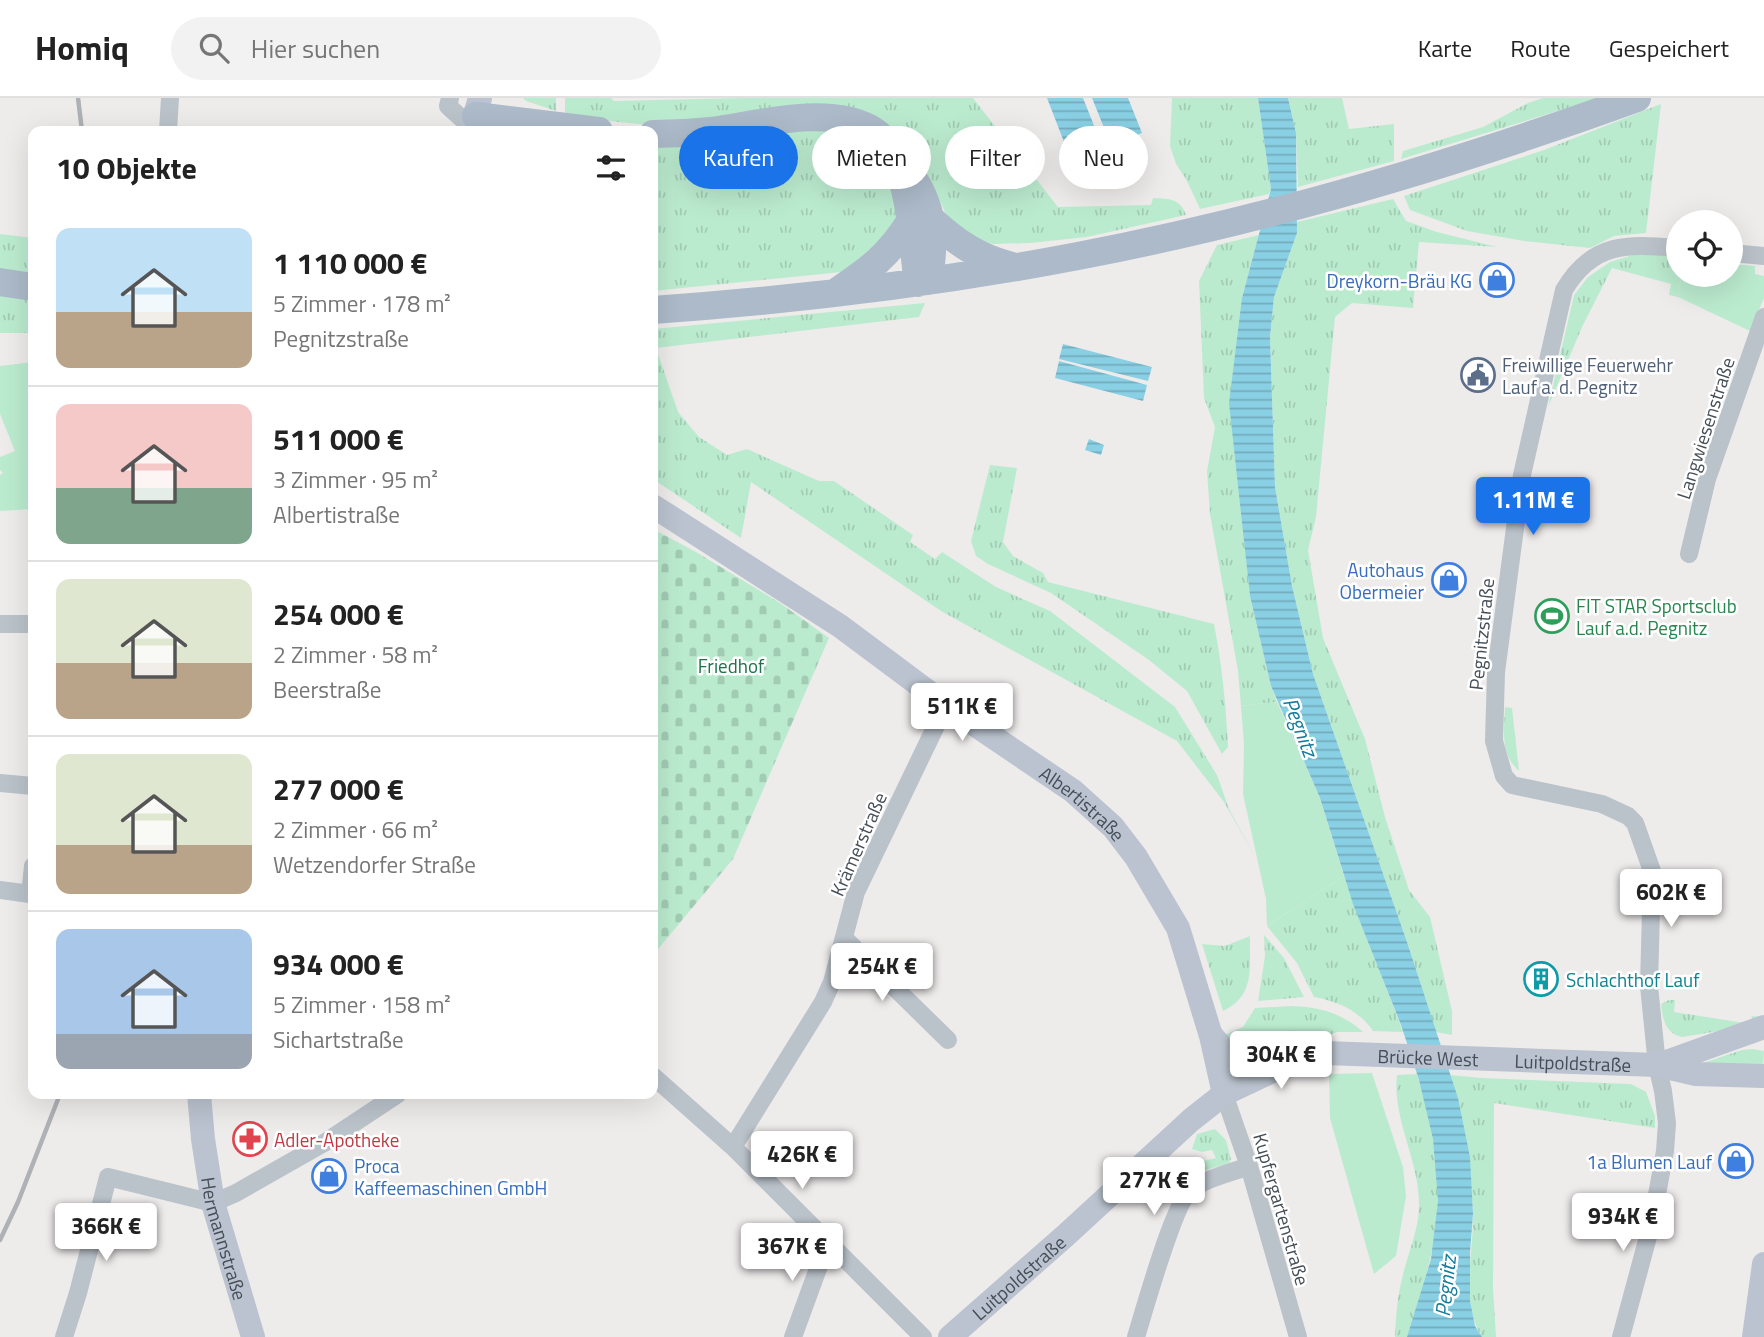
<!DOCTYPE html>
<html lang="de">
<meta charset="utf-8">
<style>
body{margin:0;font-family:"Titillium Web",sans-serif;background:#f2f2f2;color:#222;height:100vh;display:flex;flex-direction:column;font-size:26px;white-space:nowrap}
*{box-sizing:border-box;margin:0}
p{font-size:23px;color:#767676}
.icon{flex:none;width:38px;height:38px;fill:none;stroke:currentColor;stroke-width:2;stroke-linecap:round;stroke-linejoin:round}
.map{position:relative;flex:1;overflow:hidden}
.side{position:absolute;left:28px;top:28px;width:630px;height:973px;display:flex;flex-direction:column;background:#fff;border-radius:14px;box-shadow:0 7px 28px #0002}
.side>*{flex:none}
.hud{position:absolute;left:679px;top:28px;width:665px;height:63px;display:flex;gap:14px}
.tools{position:absolute;left:1666px;top:112px;display:grid;gap:14px}
.tools a{display:grid;place-items:center;width:77px;height:77px;border-radius:50%;background:#fff;box-shadow:0 7px 28px #0002;font-size:35px}
.price{position:absolute;translate:-50% -60px;padding:0 16px;border-radius:7px;background:#fff;color:#222;font-size:23px;line-height:46px;filter:drop-shadow(0 2px 4px #0008)}
.price::after{content:'';position:absolute;left:50%;top:42px;width:21px;height:16px;margin-left:-10px;background:inherit;clip-path:polygon(0 0,100% 0,50% 100%)}
.price.active{background:#1a73e8;color:#fff}
ul{padding:0;list-style:none}
li{display:flex;align-items:center;gap:21px;height:175px;padding:0 28px}
li+li{border-top:2px solid #e0e0e0}
li span{display:grid;place-items:center;flex:none;width:196px;height:140px;border-radius:14px;color:#555}
li>.icon{margin-inline-start:auto}
span .icon{width:84px;height:84px;fill:#fffc;stroke-width:1}
li b{font-size:30px}
h2{display:flex;justify-content:space-between;align-items:center;height:84px;padding:0 28px;font-size:30px}
.chip{padding:0 24px;border-radius:32px;background:#fff;box-shadow:0 7px 28px #0002;font-size:24px;line-height:63px}
.chip.active{background:#1a73e8;color:#fff}
header{display:flex;align-items:center;gap:42px;box-sizing:border-box;height:98px;padding:0 35px;background:#fff;border-bottom:2px solid #e0e0e0}
header strong{font-size:33px}
nav{display:flex;gap:38px;margin-inline-start:auto;font-size:24px}
.search{width:490px;height:63px;background:#f2f2f2;display:flex;align-items:center;gap:18px;box-sizing:border-box;padding:0 24px;border-radius:38px;color:#767676;font-size:26px}
.map>svg:first-child{display:block}
</style>
<header>
<strong>Homiq</strong>
<div class="search"><svg class="icon" aria-label="search" viewBox="0 0 24 24"><circle cx="10" cy="10" r="6"/><path d="M15 15l6 6"/></svg>Hier suchen</div>
<nav><a>Karte</a><a>Route</a><a>Gespeichert</a></nav>
</header>
<div class="map">
<svg width="1764" height="1239" viewBox="0 0 1764 1239">
<defs>
<pattern id="grass-tufts" width="24" height="20" patternUnits="userSpaceOnUse" patternTransform="scale(1.75)"><rect width="24" height="20" fill="#bbebcf"/><path d="M3 7l-1-3M5 7V3M7 7l1-3M15 17l-1-3M17 17v-4M19 17l1-3" fill="none" stroke="#a2cbb4"/></pattern>
<pattern id="cemetery-stones" width="16" height="16" patternUnits="userSpaceOnUse" patternTransform="scale(1.75)"><rect width="16" height="16" fill="#bbebcf"/><path d="M2 7V4a2 2 0 0 1 4 0v3zM10 15v-3a2 2 0 0 1 4 0v3z" fill="#a2cbb4"/></pattern>
<pattern id="water-rules" width="6" height="5" patternUnits="userSpaceOnUse" patternTransform="scale(1.75)"><rect width="6" height="5" fill="#8ad0e5"/><path d="M0 2.5h6" fill="none" stroke="#73abbc"/></pattern>
</defs>
<rect width="100%" height="100%" fill="#eeebeb"/>
<path fill="url(#grass-tufts)" d="M523,0h33v13l-30,-10z
M565,0h46l3,3 128,-3h231l85,109 93,-2 2,-7c16,1 27,0 33,17l-99,22 -57,6 -37,1 -24,-8 -20,-15 -38,-84 -19,-9c-108,-1 -221,6 -327,-14z
M1172,0h86l13,91 -2,5 -69,15 -14,-30 -10,-15 -6,-18z
M1288,0h54l7,31 45,-5v37l-96,26 -2,-54z
M1543,0h57l-199,61 2,-8 80,-24 45,-24z
M1661,6l-15,129 -32,3 -24,12 -66,-7 -57,-10 -57,-21 -6,-14 140,-46z
M816,30l39,7 25,17 17,25 6,21 -16,49 -45,25 -189,19v-146z
M1393,101l13,22 31,11 60,15 -78,-5 -6,66 -61,-5 -17,14 -19,200 -8,33 15,88 42,101 20,78 24,73 21,27 22,94v24l-16,-3 -29,-90 -94,-268 -21,-88 -17,-99 -5,-150 4,-40 23,-64v-11z
M0,136l33,4v36l-33,-4z
M1259,137l-17,63 -1,206 9,92 21,90 6,16 -36,4 -3,-35 -28,-157 -3,-43 8,-44 -11,-29 -5,-117 18,-36z
M1654,156l24,4v17h3l-3,22 -9,-2 2,-11 -59,-16 -29,57 -35,82 26,-112 14,-18 22,-15 23,-7z
M0,197l33,5v33h-33z
M925,205l-6,14 -263,31 22,64 21,25 28,18 20,-6 72,32h15l79,54 -3,7 25,17 7,-7 54,35 54,24 125,96 42,68 12,34 29,53 -34,-60 -47,-61 -236,-130 -190,-129 -10,56 -88,-59v-150z
M990,367l27,3 -14,74 10,14 30,17 5,9 166,42c8,41 12,81 14,123l-6,7 -35,-63 -38,-31 -98,-67 -63,-29 -12,-8 -5,-15z
M1505,609l7,1 7,63c-19,-17 -15,-40 -14,-64z
M1344,778l59,156 -30,-1c-13,-20 -36,-30 -59,-34l-17,-34 -30,-37z
M1264,837l20,23 20,39 -46,4 7,-45z
M1250,838c-1,32 6,59 -27,75l-21,-67 23,2z
M1669,902h6l-1,12 77,12 1,-8 12,1 -14,9 -68,11c-17,-4 -19,-17 -21,-33z
M1292,908c28,1 50,7 71,26h-26l-30,12 -67,8 -15,-17 18,-8 12,-19z
M1752,951l12,2 -1,16 -60,-4 39,-13z
M1417,976c13,40 22,85 21,127 -1,47 -17,92 -31,136h-12c1,-20 2,-39 7,-58 5,-24 17,-49 17,-73 1,-45 -27,-86 -22,-131z
M1450,977l32,3 149,6 15,8 9,24v12l-161,-25 -1,185 3,49h-14c-23,-37 -8,-83 -9,-123 0,-16 -4,-33 -6,-48 -4,-31 -7,-62 -17,-91z
M1215,1031l11,11 5,19 -2,4 -36,11 -8,8 -3,-2 7,-21 14,2 13,-3 -4,-8 -10,2 -10,-3 5,-15z"/>
<path fill="url(#cemetery-stones)" d="M653,431l43,23 84,51 49,35 -96,221 -80,96z"/>
<path fill="#bbebcf" d="M1731,166l24,2v8l9,2v22l-14,33 -72,-34 3,-22h50z
M33,264v147l-33,2v-36l3,-2 -3,-3v-13l15,-6 -15,-37v-48z
M1277,604l43,96 24,78 -77,50 -1,-27 -23,-105 1,-49 -3,-39z
M1372,975l31,94 3,29 -10,60 -22,18 -44,-156 -1,-44z"/>
<path fill="url(#water-rules)" d="M1047,0h36l20,50 -32,12z
M1092,0h36l14,35 -31,12z
M1258,0h30l8,35 1,100 -23,64 -4,40 5,150 17,99 21,88 94,268 51,156 12,59 3,57 -3,38v49l5,25 7,11h-75l24,-78 7,-58 -5,-62 -14,-59 -18,-55 -48,-121 -33,-106 -49,-112 -21,-90 -21,-193 13,-105 29,-109z
M1063,246l89,23 -4,14 -89,-22z
M1059,263l88,24 -4,16 -88,-23z
M1089,341l15,6 -3,10 -16,-5z"/>
<g fill="none" stroke-linecap="round" stroke-linejoin="round">
<path stroke="#bac2ca" stroke-width="18" d="M450,0l-2,8 23,21
M168,33l2,-33
M1731,155l33,3
M1689,456l18,-75 57,-162
M0,526h33
M0,685l33,3
M0,792l30,4 3,-28
M844,840l104,102
M653,978l80,71 190,190
M1224,996l25,72 49,171
M733,1049l90,-145 9,-20 24,-90 90,-187
M64,1239l14,-44 30,-116 105,26 23,-10 88,-50 74,-49
M793,1239l34,-93
M1136,1239c8,-26 38,-134 54,-146 16,-13 40,-18 59,-25
M1621,1239l31,-115 13,-71 2,-28 -4,-32 -6,-26 -8,-79 3,-115 -17,-48 -7,-7 -26,-12 -90,-19 -8,-9 -10,-35 2,-69 26,-197 42,-185c29,-49 64,-46 114,-42"/>
<g stroke="#bac3cf" stroke-width="24">
<path d="M470,33l10,-33"/>
<path id="s1" d="M653,408l187,120 106,79 127,86 40,36 23,30 42,71 33,108 13,58"/>
<path id="s2" d="M1212,938c41,51 61,7 113,17l332,12 39,9 68,2"/>
<path d="M1658,967l106,-38"/>
<path id="s3" d="M199,996l4,45 10,64 40,134"/>
<path id="s4" d="M950,1239l115,-101 126,-116 33,-26 57,-27"/>
<path d="M1754,1239l10,-73"/>
</g>
<path stroke="#acbac9" stroke-width="28" d="M476,18l123,15
M653,36c19,0 39,-1 58,-3 46,-6 114,-26 158,-3 15,8 26,24 36,38 29,39 31,69 24,115
M902,81c10,32 11,70 16,104
M932,122c25,23 47,38 80,46
M0,184l33,5
M839,192c31,-21 50,-35 70,-67
M653,212c142,-10 284,-27 425,-54 190,-36 377,-92 559,-158"/>
<path stroke="#aeb1b6" stroke-width="4.5" d="M78,0l4,33
M0,1142l18,-38 42,-108"/>
</g>
<defs>
<g id="shop-ring" transform="scale(1.75)"><circle r="9.5" fill="#fff" stroke="#3f7fe0" stroke-width="1.5"/><path d="M-5-2.5h2.3a2.7 3.5 0 0 1 5.4 0H5L5.5 6h-11ZM-1.5-2.5h3a1.5 2.3 0 0 0-3 0Z" fill="#3f7fe0"/></g>
<g id="civic-ring" transform="scale(1.75)"><circle r="9.5" fill="#fff" stroke="#5c6f8a" stroke-width="1.5"/><path d="M-.6-6.5H3V-4.5H.6V-3L4-1V1h2V6H-6V1h2V-1L-.6-3ZM-1.2 2.5V6h2.4V2.5Z" fill="#5c6f8a"/></g>
<g id="stadium-ring" transform="scale(1.75)"><circle r="9.5" fill="#fff" stroke="#2e9e5b" stroke-width="1.5"/><path d="M0-5a6.5 5 0 1 0 0 10a6.5 5 0 1 0 0-10ZM-3.5-1.8h7v3.6h-7Z" fill="#2e9e5b"/></g>
<g id="building-ring" transform="scale(1.75)"><circle r="9.5" fill="#fff" stroke="#0f9aa8" stroke-width="1.5"/><path d="M-4-6H4V6H1V3H-1V6H-4ZM-2.5-4.3h1.7v1.8h-1.7ZM.8-4.3h1.7v1.8H.8ZM-2.5-1h1.7V.8h-1.7ZM.8-1h1.7V.8H.8Z" fill="#0f9aa8"/></g>
<g id="pharmacy-ring" transform="scale(1.75)"><circle r="9.5" fill="#fff" stroke="#e0444e" stroke-width="1.5"/><path d="M-2-6h4v4h4v4h-4v4h-4v-4h-4v-4h4Z" fill="#e0444e"/></g>
</defs>
<g fill-rule="evenodd">
<use href="#shop-ring" x="1497" y="182"/>
<use href="#civic-ring" x="1478" y="277"/>
<use href="#shop-ring" x="1449" y="482"/>
<use href="#stadium-ring" x="1552" y="518"/>
<use href="#building-ring" x="1541" y="881"/>
<use href="#pharmacy-ring" x="250" y="1041"/>
<use href="#shop-ring" x="1736" y="1063"/>
<use href="#shop-ring" x="329" y="1078"/>
</g>
<g text-anchor="middle" dominant-baseline="central" stroke-width="5" stroke-linejoin="round" paint-order="stroke">
<g font-size="19" fill="#366cbe" stroke="#fff" text-anchor="end">
<text x="1472" y="182">Dreykorn-Bräu KG</text>
<text x="1424" y="471">Autohaus<tspan x="1424" dy="22">Obermeier</tspan></text>
<text x="1712" y="1063">1a Blumen Lauf</text>
<text x="354" y="1067" text-anchor="start">Proca<tspan x="354" dy="22">Kaffeemaschinen GmbH</tspan></text>
</g>
<g font-size="19" fill="#4e5e75" stroke="#fff" text-anchor="start">
<text x="1502" y="266">Freiwillige Feuerwehr<tspan x="1502" dy="22">Lauf a. d. Pegnitz</tspan></text>
</g>
<g font-size="19" fill="#454e57" stroke="#fff">
<text transform="translate(1705 330) rotate(-72)">Langwiesenstraße</text>
<text transform="translate(1481 536) rotate(-84)">Pegnitzstraße</text>
<text stroke="none"><textPath href="#s1" startOffset="523">Albertistraße</textPath></text>
<text transform="translate(858 746) rotate(-66)">Krämerstraße</text>
<text stroke="none"><textPath href="#s2" startOffset="226">Brücke West</textPath></text>
<text stroke="none"><textPath href="#s2" startOffset="371">Luitpoldstraße</textPath></text>
<text transform="translate(1282 1111) rotate(74)">Kupfergartenstraße</text>
<text stroke="none"><textPath href="#s3" startOffset="147">Hermannstraße</textPath></text>
<text stroke="none"><textPath href="#s4" startOffset="91">Luitpoldstraße</textPath></text>
</g>
<g font-size="19" fill="#27864d" stroke="#fff" text-anchor="start">
<text x="1576" y="507">FIT STAR Sportsclub<tspan x="1576" dy="22">Lauf a.d. Pegnitz</tspan></text>
</g>
<g font-size="19" fill="#1b7349" stroke="#fff">
<text x="731" y="567">Friedhof</text>
</g>
<g font-size="19" fill="#0d838f" stroke="#fff" text-anchor="start">
<text x="1566" y="881">Schlachthof Lauf</text>
</g>
<g font-size="19" fill="#be3a42" stroke="#fff" text-anchor="start">
<text x="274" y="1041">Adler-Apotheke</text>
</g>
<g font-size="21" font-style="italic" fill="#147b9b" stroke="#fff">
<text transform="translate(1301 629) rotate(69)">Pegnitz</text>
<text transform="translate(1445 1188) rotate(-84)">Pegnitz</text>
</g>
</g>
</svg>
<div class="tools">
<a><svg class="icon" aria-label="locate" viewBox="0 0 24 24"><circle cx="12" cy="12" r="6"/><path d="M12 2v4M12 18v4M2 12h4M18 12h4"/></svg></a>
</div>
<b class="price active" style="left:1533px;top:439px">1.11M €</b>
<b class="price" style="left:962px;top:645px">511K €</b>
<b class="price" style="left:1671px;top:831px">602K €</b>
<b class="price" style="left:882px;top:905px">254K €</b>
<b class="price" style="left:1281px;top:993px">304K €</b>
<b class="price" style="left:802px;top:1093px">426K €</b>
<b class="price" style="left:1154px;top:1119px">277K €</b>
<b class="price" style="left:1623px;top:1155px">934K €</b>
<b class="price" style="left:106px;top:1165px">366K €</b>
<b class="price" style="left:792px;top:1185px">367K €</b>
<div class="hud">
<a class="chip active">Kaufen</a>
<a class="chip">Mieten</a>
<a class="chip">Filter</a>
<a class="chip">Neu</a>
</div>
<section class="side">
<h2>10 Objekte<svg class="icon" aria-label="filters" viewBox="0 0 24 24"><path d="M4 7h16M4 17h16"/><circle cx="9" cy="7" r="2"/><circle cx="15" cy="17" r="2"/></svg></h2>
<ul>
<li><span style="background:linear-gradient(#bfe0f5 60%,#b9a48a 0)"><svg class="icon" aria-label="home" viewBox="0 0 24 24"><path d="M3 11l9-7 9 7M6 9v11h12V9"/></svg></span><div><b>1 110 000 €</b><p>5 Zimmer · 178 m²</p><p>Pegnitzstraße</p></div></li>
<li><span style="background:linear-gradient(#f6c9c9 60%,#7fa58c 0)"><svg class="icon" aria-label="home" viewBox="0 0 24 24"><path d="M3 11l9-7 9 7M6 9v11h12V9"/></svg></span><div><b>511 000 €</b><p>3 Zimmer · 95 m²</p><p>Albertistraße</p></div></li>
<li><span style="background:linear-gradient(#dfe7d0 60%,#b9a48a 0)"><svg class="icon" aria-label="home" viewBox="0 0 24 24"><path d="M3 11l9-7 9 7M6 9v11h12V9"/></svg></span><div><b>254 000 €</b><p>2 Zimmer · 58 m²</p><p>Beerstraße</p></div></li>
<li><span style="background:linear-gradient(#dfe7d0 65%,#b9a48a 0)"><svg class="icon" aria-label="home" viewBox="0 0 24 24"><path d="M3 11l9-7 9 7M6 9v11h12V9"/></svg></span><div><b>277 000 €</b><p>2 Zimmer · 66 m²</p><p>Wetzendorfer Straße</p></div></li>
<li><span style="background:linear-gradient(#a9c7e8 75%,#9aa5b1 0)"><svg class="icon" aria-label="home" viewBox="0 0 24 24"><path d="M3 11l9-7 9 7M6 9v11h12V9"/></svg></span><div><b>934 000 €</b><p>5 Zimmer · 158 m²</p><p>Sichartstraße</p></div></li>
</ul>
</section>
</div>
